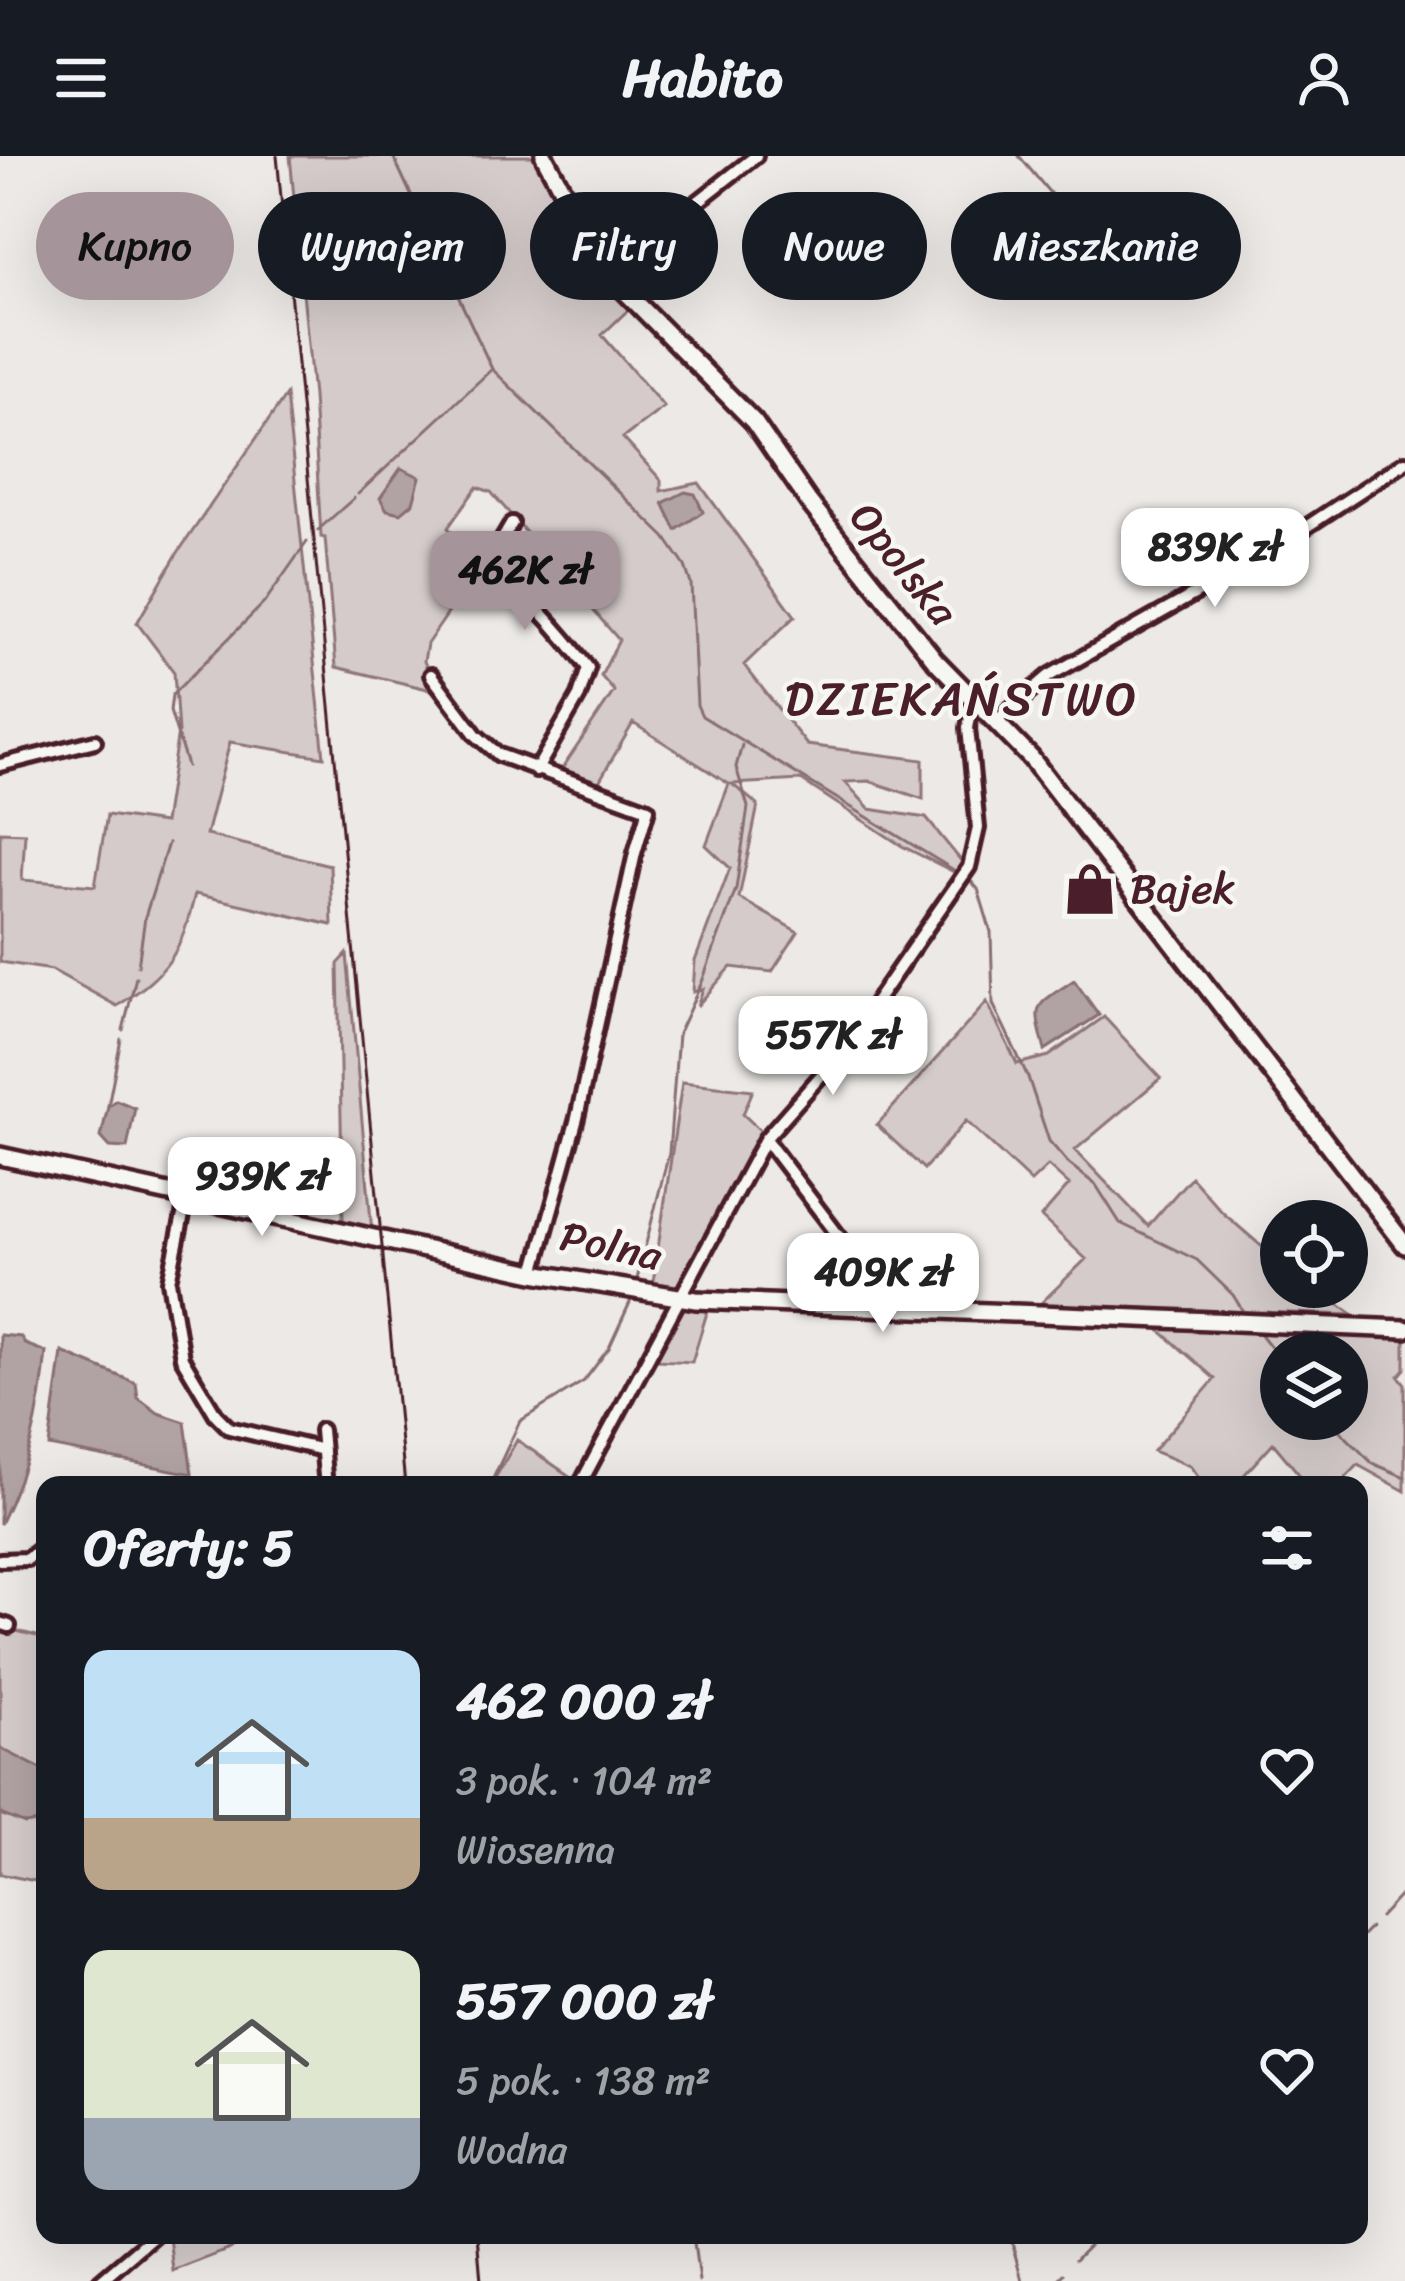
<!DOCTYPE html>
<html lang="pl">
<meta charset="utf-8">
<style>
body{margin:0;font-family:Sriracha,sans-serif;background:#242831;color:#f1f3f6;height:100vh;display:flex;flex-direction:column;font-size:45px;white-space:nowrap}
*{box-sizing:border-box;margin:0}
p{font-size:39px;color:#9ea1a6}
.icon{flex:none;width:66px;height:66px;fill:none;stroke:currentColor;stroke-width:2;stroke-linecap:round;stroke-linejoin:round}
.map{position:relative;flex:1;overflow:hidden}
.sheet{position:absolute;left:36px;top:1320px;width:1332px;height:768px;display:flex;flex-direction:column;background:#171b24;border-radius:24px;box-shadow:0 12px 48px #0002}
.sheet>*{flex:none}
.banner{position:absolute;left:36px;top:36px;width:1335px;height:108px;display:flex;gap:24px}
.controls{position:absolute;left:1260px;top:1044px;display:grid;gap:24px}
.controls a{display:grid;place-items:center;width:108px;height:108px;border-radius:50%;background:#171b24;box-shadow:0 12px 48px #0002;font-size:60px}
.price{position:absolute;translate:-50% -102px;padding:0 27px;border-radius:24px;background:#fff;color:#222;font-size:39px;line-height:78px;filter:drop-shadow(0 3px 6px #0008)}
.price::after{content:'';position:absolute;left:50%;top:72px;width:36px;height:27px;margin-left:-18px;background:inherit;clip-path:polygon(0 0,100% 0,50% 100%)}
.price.selected{background:#a6949b;color:#111}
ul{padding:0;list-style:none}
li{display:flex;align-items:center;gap:36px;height:300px;padding:0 48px}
li span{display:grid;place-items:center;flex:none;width:336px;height:240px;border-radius:24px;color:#555}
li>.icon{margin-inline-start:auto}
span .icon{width:144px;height:144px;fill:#fffc;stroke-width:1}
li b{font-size:51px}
h2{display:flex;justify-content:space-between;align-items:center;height:144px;padding:0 48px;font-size:51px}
.pill{padding:0 42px;border-radius:54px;background:#171b24;box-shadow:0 12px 48px #0002;font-size:42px;line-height:108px}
.pill.selected{background:#a6949b;color:#111}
header{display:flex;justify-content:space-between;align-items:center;height:156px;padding:0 48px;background:#171b24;font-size:54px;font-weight:800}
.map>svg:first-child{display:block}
</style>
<header><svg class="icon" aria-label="menu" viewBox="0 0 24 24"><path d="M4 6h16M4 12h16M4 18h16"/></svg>Habito<svg class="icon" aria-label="person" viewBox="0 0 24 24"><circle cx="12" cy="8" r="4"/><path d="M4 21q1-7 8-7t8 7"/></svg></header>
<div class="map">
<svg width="1405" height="2125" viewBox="0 0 1405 2125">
<rect width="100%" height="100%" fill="#ece9e6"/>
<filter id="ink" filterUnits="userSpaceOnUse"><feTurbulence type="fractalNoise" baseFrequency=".00833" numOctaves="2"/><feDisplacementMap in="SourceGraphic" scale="24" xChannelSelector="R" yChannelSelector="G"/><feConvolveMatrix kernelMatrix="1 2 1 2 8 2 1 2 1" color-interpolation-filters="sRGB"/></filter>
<g filter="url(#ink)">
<path fill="#d4cbca" stroke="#8f757a" stroke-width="3" fill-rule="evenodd" d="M290,0h254l12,45 38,72 35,36 -27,26 62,72 -41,31 38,42v11l38,-8 96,133 -51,49 63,80 116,15v39l-54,-18 -24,1 25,27 56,9 37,45 -5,11 -56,-28 -101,-66 -69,4 26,21 -19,93 59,34 -26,40 -41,-5 -34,39 6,-17 -10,3 2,-31 35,-93 -24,-23 23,-61 -96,-61 -37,64 -38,-12 56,-84 -13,-15 18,-36 -128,-148 -14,-5 -29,41 35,34 -56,82 -3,17 12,30 -100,-24 -11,-129 -4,-1 -8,-141z
M286,239l38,362 -94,-15 -24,93 124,30 2,60 -137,-31c-15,61 -25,77 -78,112l-65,-36 -52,-8v-130l25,1 -3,47 73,6 12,-71 57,8 14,-91 -4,-60 -37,-49 40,-69z
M347,798l25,278 -29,-10 -5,-258z
M987,846l30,62 32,-8 55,-39 57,61 -86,72 73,76 43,-49 32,36 58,50v24h32l41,28 -315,-10 47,-46 -45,-42 28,-32 -21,-19 -17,16 -65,-61 -42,48 -47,-44z
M682,926l71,8 -10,24 20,19 -84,153 -26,-3z
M683,1148l26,2 -17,56 -37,-2z
M1156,1171l249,9v33l-6,7 6,8v107l-47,-26 -19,20h-31l-35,-42 -38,42h-31l-14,-19 -37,-15 62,-72zM1281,1197h66v66h-66z
M517,1284l60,41 -2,4h-84z
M0,1471l45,11v245l-45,-9z
M174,2079h92l-93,36 -4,-34z"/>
<path fill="#b1a2a3" stroke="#886e73" stroke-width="3" d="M401,312l19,9 -7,26 -12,10 -14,-3 -7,-12z
M685,336l10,2 8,18 -27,18 -13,-27z
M1074,824l25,35 -54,35c-13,-49 -11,-42 29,-70z
M116,944l19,8 -8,40 -17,-1 -9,-10 7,-31z
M0,1179l21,2 4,7 21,8c-6,63 -18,116 -46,172z
M62,1196l74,31 2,15 20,15 27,9 7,52 -143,-28z
M0,1592l45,23v50l-20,3 -25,-10z"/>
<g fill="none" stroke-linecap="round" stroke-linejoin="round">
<path stroke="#886e73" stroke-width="3" d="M393,0l99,213 173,168 20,29 6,18 6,121 5,11 268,164 8,9 13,43 2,72 35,73 21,64 20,23 27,21 24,38 77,37 36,35 13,21
M1019,0l97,116
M358,338l134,-125
M318,374l36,-32
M187,610l-17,-55 2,-16 92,-92 43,-61
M138,810l7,-49 23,-74
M123,874l13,-53
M108,950l13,-67
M640,1127h-4l33,-130 9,-119 24,-52 34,-93 12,-82 -12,-40 6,-22
M688,1135l32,2
M1256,1172l25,32
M1328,1263l44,44 33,14
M490,1329l30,-64 64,-40 25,-33 23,-50
M1380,1761l25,-27
M1359,1783l11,-11
M693,2079l6,46
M1010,2079l12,46
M1075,2104l25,-25
M1056,2125l7,-7"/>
<g stroke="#4a1f2b" stroke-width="20">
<path id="street" d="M607,117l149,-117
M512,367l-26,44c31,13 81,73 102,101l-9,28 -43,75
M431,519l45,60 23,20 149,54 -13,44 -58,265 -43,155
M996,565l53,-45 213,-120 143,-94
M0,609l95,-24
M765,983l114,150 7,20
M187,1040l-18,85 13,77 34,57 13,13 94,22
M321,1274l4,46
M580,1329l185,-346 74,-84 130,-188 9,-39 -10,-100 5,-27
M0,1404l27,-1 18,-14
M0,1467l9,3
M100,2125l54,-46"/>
</g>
<g stroke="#4a1f2b" stroke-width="24">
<path id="secondary" d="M544,0l63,117 147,149 55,80 126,158 96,98 374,487
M0,1000l534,117 162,27 709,29"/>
</g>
<use href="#street" stroke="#f6f6f2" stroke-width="10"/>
<use href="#secondary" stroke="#f6f6f2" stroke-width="15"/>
<path stroke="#4a1f2b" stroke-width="3" d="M277,0l128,1329
M477,2079l4,46"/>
</g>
</g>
<defs>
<g id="shop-bare" transform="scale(4.14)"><path d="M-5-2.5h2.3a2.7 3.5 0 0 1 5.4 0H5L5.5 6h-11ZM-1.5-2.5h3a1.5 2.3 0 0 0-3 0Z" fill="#4a1f2b" stroke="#f6f6f2" stroke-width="2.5" paint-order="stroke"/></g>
</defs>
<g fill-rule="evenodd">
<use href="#shop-bare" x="1090" y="733"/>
</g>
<g text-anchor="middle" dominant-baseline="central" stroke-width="9" stroke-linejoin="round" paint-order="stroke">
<g font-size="42" fill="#4a1f2b" stroke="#f6f6f2">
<text transform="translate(904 408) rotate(51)">Opolska</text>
<text transform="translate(611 1090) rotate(12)">Polna</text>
</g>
<g font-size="42" fill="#4a1f2b" stroke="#f6f6f2" text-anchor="start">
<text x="1130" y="733">Bajek</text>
</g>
<g font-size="48" letter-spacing="3" fill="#4a1f2b" stroke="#f6f6f2">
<text x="962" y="542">DZIEKAŃSTWO</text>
</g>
</g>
</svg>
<div class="controls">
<a><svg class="icon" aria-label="locate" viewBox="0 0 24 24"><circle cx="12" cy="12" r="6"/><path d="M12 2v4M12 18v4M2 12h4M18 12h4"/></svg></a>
<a><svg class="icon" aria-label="layers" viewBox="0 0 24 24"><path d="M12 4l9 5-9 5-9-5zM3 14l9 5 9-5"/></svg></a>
</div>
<b class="price" style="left:1215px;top:454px">839K zł</b>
<b class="price selected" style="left:525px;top:477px">462K zł</b>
<b class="price" style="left:833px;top:942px">557K zł</b>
<b class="price" style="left:262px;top:1083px">939K zł</b>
<b class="price" style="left:883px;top:1179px">409K zł</b>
<div class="banner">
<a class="pill selected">Kupno</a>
<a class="pill">Wynajem</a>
<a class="pill">Filtry</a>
<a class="pill">Nowe</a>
<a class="pill">Mieszkanie</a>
</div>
<section class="sheet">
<h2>Oferty: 5<svg class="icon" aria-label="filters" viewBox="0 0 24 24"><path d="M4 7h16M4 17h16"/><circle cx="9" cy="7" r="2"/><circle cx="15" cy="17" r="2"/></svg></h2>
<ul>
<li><span style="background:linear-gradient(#bfe0f5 70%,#b9a48a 0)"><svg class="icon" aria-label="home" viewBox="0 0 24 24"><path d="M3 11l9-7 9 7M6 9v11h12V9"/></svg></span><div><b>462 000 zł</b><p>3 pok. · 104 m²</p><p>Wiosenna</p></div><svg class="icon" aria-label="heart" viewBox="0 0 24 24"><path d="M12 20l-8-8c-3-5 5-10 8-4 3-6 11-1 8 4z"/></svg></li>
<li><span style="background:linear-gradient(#dfe7d0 70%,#9aa5b1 0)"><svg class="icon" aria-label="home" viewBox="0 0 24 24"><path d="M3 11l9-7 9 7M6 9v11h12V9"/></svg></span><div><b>557 000 zł</b><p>5 pok. · 138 m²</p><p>Wodna</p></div><svg class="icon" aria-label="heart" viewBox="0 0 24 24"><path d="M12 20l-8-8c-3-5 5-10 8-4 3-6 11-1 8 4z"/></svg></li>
</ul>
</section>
</div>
